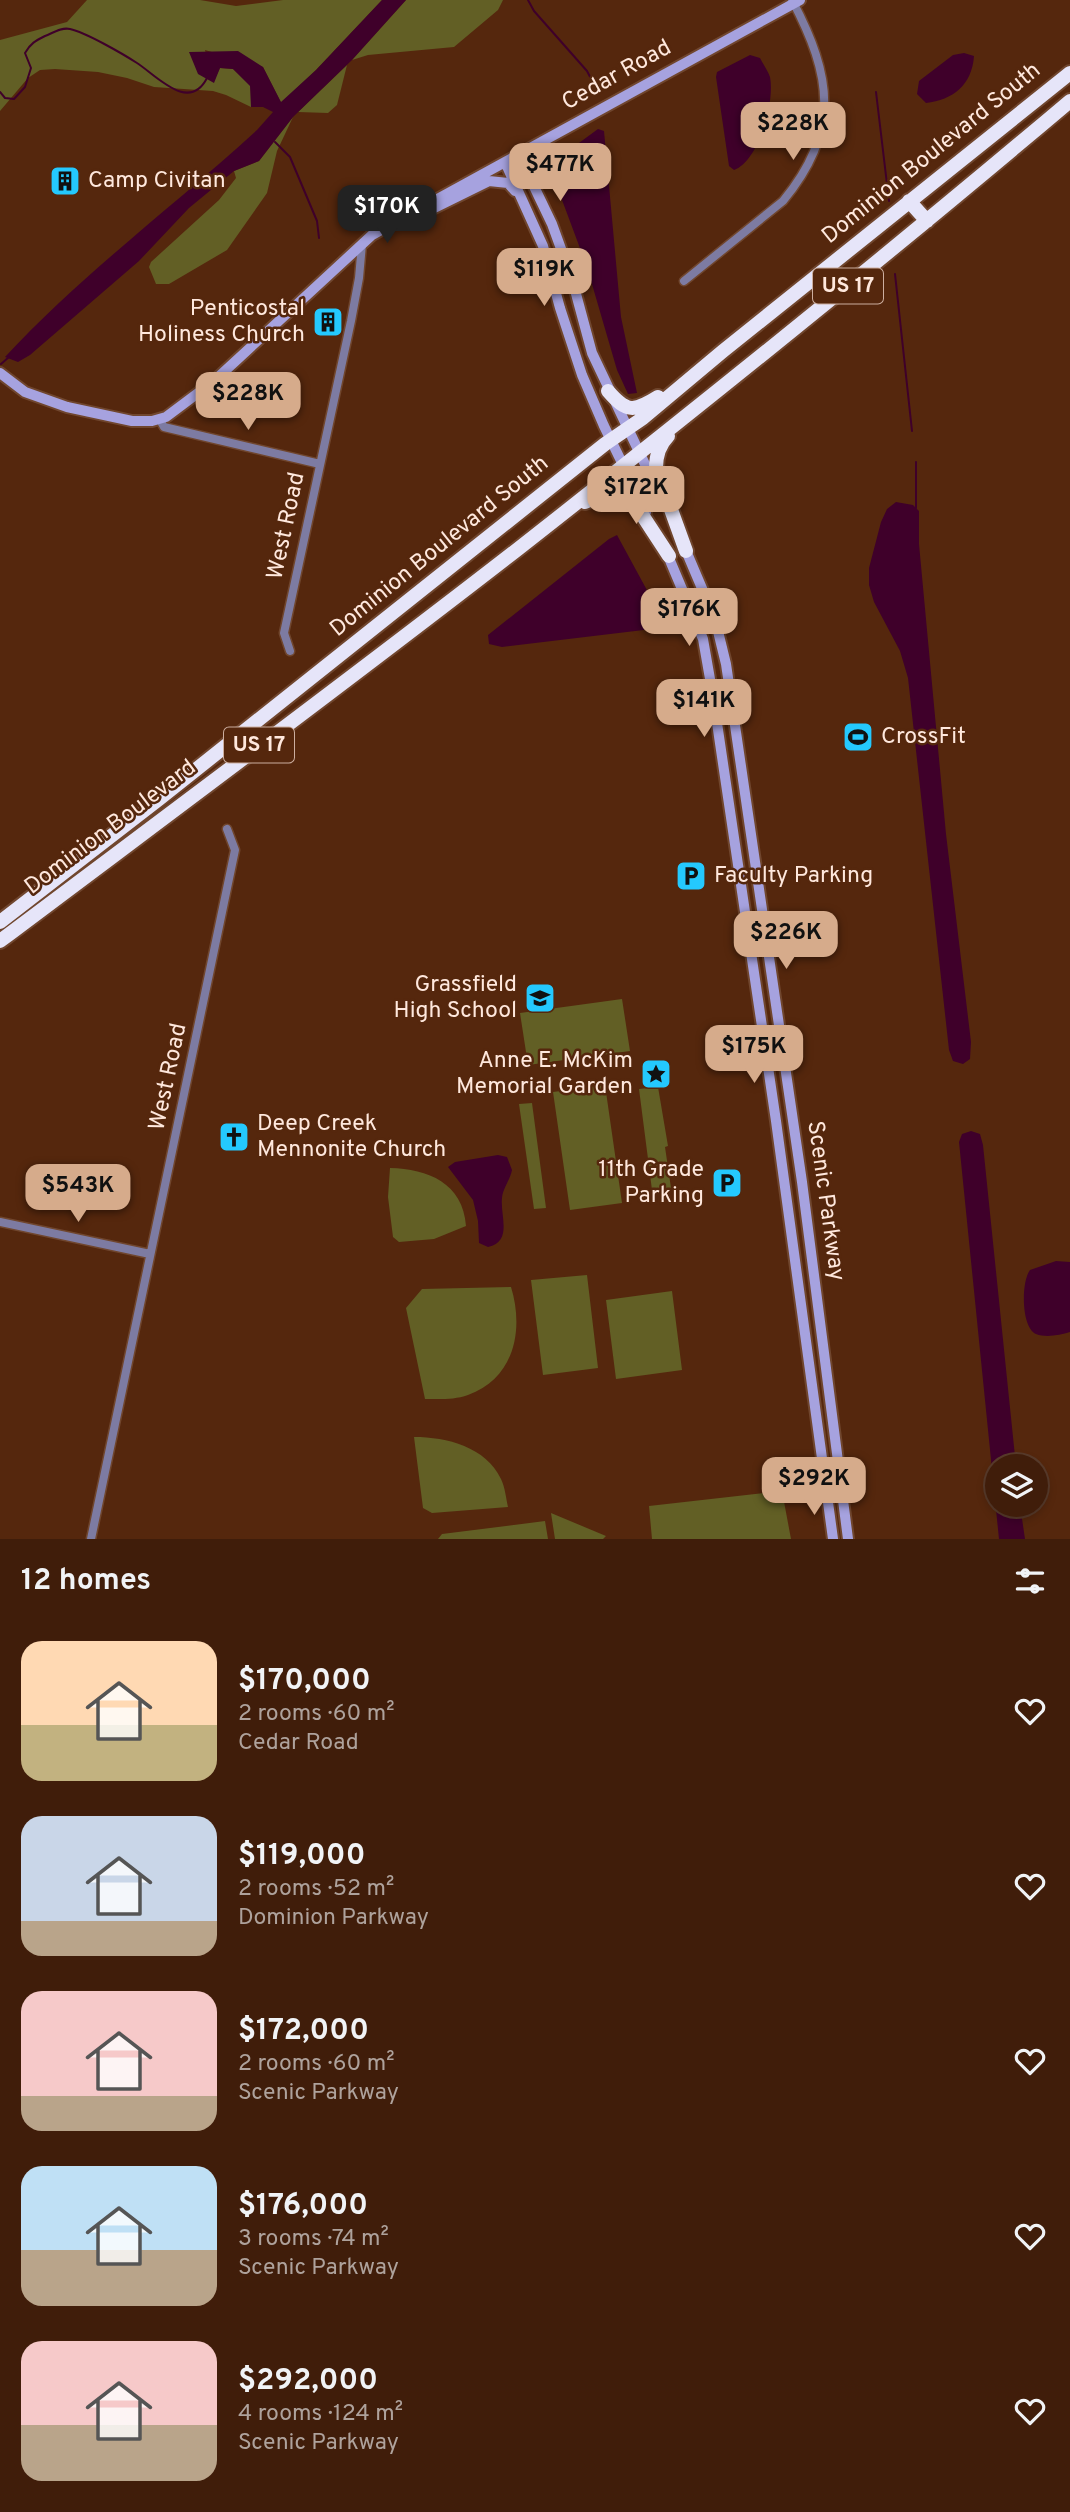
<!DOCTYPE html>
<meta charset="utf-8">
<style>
body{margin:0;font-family:Overpass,sans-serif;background:#472613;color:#f1f3f6;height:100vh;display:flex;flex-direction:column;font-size:26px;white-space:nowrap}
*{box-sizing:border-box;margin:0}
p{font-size:23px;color:#aea29c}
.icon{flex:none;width:38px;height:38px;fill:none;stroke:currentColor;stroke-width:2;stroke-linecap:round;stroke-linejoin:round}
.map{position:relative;height:1539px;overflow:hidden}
.details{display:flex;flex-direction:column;background:#401d0a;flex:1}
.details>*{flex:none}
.fabs{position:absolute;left:985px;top:1454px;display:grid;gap:14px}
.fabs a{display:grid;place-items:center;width:63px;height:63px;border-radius:50%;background:#401d0a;box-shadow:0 4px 10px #0003,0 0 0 2px #593b2b;font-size:35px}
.price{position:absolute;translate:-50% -60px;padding:0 16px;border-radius:14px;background:#d6ab8b;color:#111;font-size:23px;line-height:46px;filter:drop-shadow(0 2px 4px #0008)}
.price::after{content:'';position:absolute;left:50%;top:42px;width:21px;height:16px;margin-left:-10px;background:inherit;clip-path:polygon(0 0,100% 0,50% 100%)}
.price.on{background:#222;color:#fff}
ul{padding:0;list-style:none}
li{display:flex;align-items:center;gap:21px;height:175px;padding:0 21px}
li span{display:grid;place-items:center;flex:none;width:196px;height:140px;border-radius:21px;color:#555}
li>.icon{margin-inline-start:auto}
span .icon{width:84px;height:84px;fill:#fffc;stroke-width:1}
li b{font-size:30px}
h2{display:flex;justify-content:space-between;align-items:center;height:84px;padding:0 21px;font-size:30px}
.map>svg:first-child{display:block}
</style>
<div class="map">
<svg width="1070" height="1539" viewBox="0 0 1070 1539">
<rect width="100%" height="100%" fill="#55270d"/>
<path fill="#625f25" d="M87,0h113l36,6 47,-6h99l-66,70 -35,33 -18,-36 -58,-17 8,32 7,-14 13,1 18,17v21l-25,-12 -13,-4 -59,-4 -27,-9 -29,-6 -43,-3 -15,1 -12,8 -28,33v-71l67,-18z
M406,0h97l-5,10 -44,37 -86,8 -16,5z
M347,65l-10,40 -9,8 -30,-1z
M293,117l-16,34 -10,42 -40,57 -58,34h-13l-7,-17 2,-5 68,-62 17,-22 -2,-7 25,-10z
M622,999l8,52 -102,14 -8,-52z
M605,1085l17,118 -52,7 -17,-118z
M658,1087l10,59 -3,1 6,41 -19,2 -13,-101z
M532,1103l14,105 -12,1 -15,-105z
M390,1168c38,1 73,15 76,58l-32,13 -35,3 -6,-5 -5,-40z
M587,1275l11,93 -55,7 -12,-95z
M511,1287c13,42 4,91 -43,108 -14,5 -28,4 -43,4l-19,-91 16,-19z
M672,1291l10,79 -66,9 -10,-79z
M414,1437c33,0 72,10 87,42 4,8 5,19 7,28l-76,6 -9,-5z
M782,1491l9,48h-139l-3,-33z
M551,1513l55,23 -3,3h-48z
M545,1521l3,18h-110l4,-5z"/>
<path fill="#3f002a" d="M382,0h24l-54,60 -59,57 -34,44 -25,10 -45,37 -50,53 -109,94 -12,7 -13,-5c77,-83 169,-151 252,-227l16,-18 -10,-5h-12l-1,-21 -17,-17 -13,-1 -6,15 -16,-9 -9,-22 49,-1 25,16 18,35 35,-32z
M964,53l10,3c-2,29 -21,44 -48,47l-9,-9 2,-13 34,-26z
M750,55l10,3c3,6 8,13 10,19 5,25 -11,84 -36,93l-5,-4 -13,-89 1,-5z
M598,129l6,2 17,186 16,76 -9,1 -11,-24 -30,-103 -38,-102z
M896,502l17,3 6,6v33l27,290 25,208 -1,17 -7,5 -10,-3 -4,-11 -41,-372 -8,-27 -26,-49 -5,-17v-17l12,-46 6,-13z
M617,535l44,81 -1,9 -8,4 -150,18 -13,-3 -1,-9 121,-96z
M971,1131l9,3 3,11 33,321h-18v39h22l5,34h-26l-40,-397 3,-8z
M498,1155l9,2 5,13c-2,10 -9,18 -10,28 -2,18 11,43 -14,49l-9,-4 -1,-22 -5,-21 -25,-33 7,-5z
M1056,1261l14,1v70c-10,3 -24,6 -34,2 -15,-7 -15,-52 -6,-64z"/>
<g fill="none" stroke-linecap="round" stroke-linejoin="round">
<path stroke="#3f002a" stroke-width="2" d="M528,0l6,11 53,60 11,21
M0,92l5,6 9,1 11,-12 6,-19 -6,-15c6,-10 10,-12 20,-17 8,-3 16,-9 25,-7 15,3 53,25 67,34 20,13 52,50 70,15
M876,92l13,109
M275,142l15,15 27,64 2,17
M895,274l17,157
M1,364l8,-7
M916,462v46"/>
<g stroke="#70462e" stroke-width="11">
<path id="street" d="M684,281l99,-80c58,-70 49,-125 9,-201
M160,420l4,7 156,37
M290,651l-6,-18 67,-312 8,-43 3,-34
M0,1222l150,32
M91,1539l144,-689 -8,-21"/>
</g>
<g stroke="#70462e" stroke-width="14">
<path id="secondary" d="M516,155l13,21 23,48 20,55 20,74 70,147
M505,162l38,84 17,62 22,67 22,51 42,86
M418,216l71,-35 19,2 7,8
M0,373l25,19 42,15 65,14h20l14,-4 48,-36 158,-146 428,-235
M684,546l31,73 11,45 76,518 46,357
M666,551l37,88 10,57 63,425 57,418"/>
</g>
<g stroke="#70462e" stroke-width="18">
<path id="highway" d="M909,201l18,20
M608,391c19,22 26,21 50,6
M668,436c-9,9 -12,19 -12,32l30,83
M585,502c18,-9 34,-11 50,2l34,52
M0,922l159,-123 446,-355 38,-26 80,-67 347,-278
M0,941c173,-130 347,-259 518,-392 186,-146 371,-295 552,-448"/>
</g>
<use href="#street" stroke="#7d7ba2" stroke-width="8"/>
<use href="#secondary" stroke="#a6a2df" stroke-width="10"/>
<use href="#highway" stroke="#e6e5f9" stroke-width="14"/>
</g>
<defs>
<g id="building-square" transform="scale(1.575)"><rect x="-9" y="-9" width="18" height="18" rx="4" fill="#24c9fe" stroke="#55270d"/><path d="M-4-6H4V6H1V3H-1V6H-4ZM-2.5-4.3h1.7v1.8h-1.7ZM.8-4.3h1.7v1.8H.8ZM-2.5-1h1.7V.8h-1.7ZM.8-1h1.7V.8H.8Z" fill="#111"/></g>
<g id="stadium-square" transform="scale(1.575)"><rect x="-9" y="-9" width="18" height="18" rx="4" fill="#24c9fe" stroke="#55270d"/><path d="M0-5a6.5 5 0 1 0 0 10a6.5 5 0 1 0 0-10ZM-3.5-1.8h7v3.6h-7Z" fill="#111"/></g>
<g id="parking-square" transform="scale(1.575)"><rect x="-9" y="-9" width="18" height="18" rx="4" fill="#24c9fe" stroke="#55270d"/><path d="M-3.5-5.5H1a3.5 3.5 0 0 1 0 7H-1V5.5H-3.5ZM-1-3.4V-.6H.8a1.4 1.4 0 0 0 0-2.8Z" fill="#111"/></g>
<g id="school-square" transform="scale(1.575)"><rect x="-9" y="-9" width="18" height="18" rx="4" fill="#24c9fe" stroke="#55270d"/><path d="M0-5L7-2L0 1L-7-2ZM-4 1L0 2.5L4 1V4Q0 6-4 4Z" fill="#111"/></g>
<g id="sight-square" transform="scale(1.575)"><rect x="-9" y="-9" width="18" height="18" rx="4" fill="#24c9fe" stroke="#55270d"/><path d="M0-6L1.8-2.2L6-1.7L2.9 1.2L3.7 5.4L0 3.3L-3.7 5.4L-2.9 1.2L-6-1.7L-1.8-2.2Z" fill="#111"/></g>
<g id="church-square" transform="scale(1.575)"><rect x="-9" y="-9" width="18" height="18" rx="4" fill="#24c9fe" stroke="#55270d"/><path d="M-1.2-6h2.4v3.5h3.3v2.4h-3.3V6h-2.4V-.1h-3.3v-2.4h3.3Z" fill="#111"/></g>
</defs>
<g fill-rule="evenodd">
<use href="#building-square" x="65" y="181"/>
<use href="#building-square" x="328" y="322"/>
<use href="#stadium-square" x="858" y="737"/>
<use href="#parking-square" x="691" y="876"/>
<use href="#school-square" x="540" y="998"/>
<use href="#sight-square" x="656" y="1074"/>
<use href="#church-square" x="234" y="1137"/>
<use href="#parking-square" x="727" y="1183"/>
</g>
<g text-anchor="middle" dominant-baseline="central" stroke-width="5" stroke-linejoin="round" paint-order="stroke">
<g fill="#55270d" stroke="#ccae9f" stroke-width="2">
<rect x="813" y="268.5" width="70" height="35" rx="5"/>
<rect x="224" y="727.5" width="70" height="35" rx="5"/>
</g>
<g font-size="21" font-weight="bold" fill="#ffe8dd">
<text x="848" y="286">US 17</text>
<text x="259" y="745">US 17</text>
</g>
<g font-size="23" fill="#ffe8dd" stroke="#55270d">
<text transform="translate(617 76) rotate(-29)">Cedar Road</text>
<text transform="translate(932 154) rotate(-39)">Dominion Boulevard South</text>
<text transform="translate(287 526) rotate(-78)">West Road</text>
<text transform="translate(440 547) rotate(-39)">Dominion Boulevard South</text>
<text transform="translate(111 828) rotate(-37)">Dominion Boulevard</text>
<text transform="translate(169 1077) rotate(-78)">West Road</text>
<text transform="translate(825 1201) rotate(82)">Scenic Parkway</text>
</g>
<g font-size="23" fill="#ffe8dd" stroke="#55270d" text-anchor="start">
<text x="88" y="181">Camp Civitan</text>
<text x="305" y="309" text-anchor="end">Penticostal<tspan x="305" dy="26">Holiness Church</tspan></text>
<text x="881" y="737">CrossFit</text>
<text x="714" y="876">Faculty Parking</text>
<text x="517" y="985" text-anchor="end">Grassfield<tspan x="517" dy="26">High School</tspan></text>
<text x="633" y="1061" text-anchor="end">Anne E. McKim<tspan x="633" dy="26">Memorial Garden</tspan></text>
<text x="257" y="1124">Deep Creek<tspan x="257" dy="26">Mennonite Church</tspan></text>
<text x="704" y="1170" text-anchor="end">11th Grade<tspan x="704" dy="26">Parking</tspan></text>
</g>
</g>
</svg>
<div class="fabs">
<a><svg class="icon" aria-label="layers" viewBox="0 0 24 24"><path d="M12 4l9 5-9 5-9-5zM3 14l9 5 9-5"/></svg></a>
</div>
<b class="price" style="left:793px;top:162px">$228K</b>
<b class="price" style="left:560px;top:203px">$477K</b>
<b class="price on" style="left:387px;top:245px">$170K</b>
<b class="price" style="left:544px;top:308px">$119K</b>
<b class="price" style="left:248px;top:432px">$228K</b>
<b class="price" style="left:636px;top:526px">$172K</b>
<b class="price" style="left:689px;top:648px">$176K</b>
<b class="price" style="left:704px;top:739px">$141K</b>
<b class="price" style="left:786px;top:971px">$226K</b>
<b class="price" style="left:754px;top:1085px">$175K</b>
<b class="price" style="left:78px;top:1224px">$543K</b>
<b class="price" style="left:814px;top:1517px">$292K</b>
</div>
<section class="details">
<h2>12 homes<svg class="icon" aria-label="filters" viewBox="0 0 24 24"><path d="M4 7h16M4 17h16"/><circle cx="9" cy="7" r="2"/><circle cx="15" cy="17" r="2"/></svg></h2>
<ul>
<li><span style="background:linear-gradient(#ffd9b3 60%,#c2b280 0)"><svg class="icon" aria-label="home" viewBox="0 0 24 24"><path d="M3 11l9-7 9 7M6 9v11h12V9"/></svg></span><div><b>$170,000</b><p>2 rooms · 60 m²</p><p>Cedar Road</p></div><svg class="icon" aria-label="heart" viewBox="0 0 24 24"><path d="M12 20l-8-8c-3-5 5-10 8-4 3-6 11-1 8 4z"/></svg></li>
<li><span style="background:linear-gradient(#c9d6e8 75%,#b9a48a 0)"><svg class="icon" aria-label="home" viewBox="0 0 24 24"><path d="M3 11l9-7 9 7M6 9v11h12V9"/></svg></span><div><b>$119,000</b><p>2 rooms · 52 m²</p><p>Dominion Parkway</p></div><svg class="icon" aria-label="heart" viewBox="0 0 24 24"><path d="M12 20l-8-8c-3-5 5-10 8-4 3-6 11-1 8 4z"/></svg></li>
<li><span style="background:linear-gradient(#f6c9c9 75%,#b9a48a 0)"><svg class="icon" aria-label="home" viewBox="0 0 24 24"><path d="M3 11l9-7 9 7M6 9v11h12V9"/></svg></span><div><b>$172,000</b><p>2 rooms · 60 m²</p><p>Scenic Parkway</p></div><svg class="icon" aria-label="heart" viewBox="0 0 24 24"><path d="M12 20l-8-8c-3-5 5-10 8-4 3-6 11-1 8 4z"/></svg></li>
<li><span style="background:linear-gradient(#bfe0f5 60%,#b9a48a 0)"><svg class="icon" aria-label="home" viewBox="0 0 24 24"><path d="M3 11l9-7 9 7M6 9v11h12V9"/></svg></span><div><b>$176,000</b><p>3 rooms · 74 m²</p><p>Scenic Parkway</p></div><svg class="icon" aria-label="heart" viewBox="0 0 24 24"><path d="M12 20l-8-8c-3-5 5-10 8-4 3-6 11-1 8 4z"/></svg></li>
<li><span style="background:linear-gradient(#f6c9c9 60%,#b9a48a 0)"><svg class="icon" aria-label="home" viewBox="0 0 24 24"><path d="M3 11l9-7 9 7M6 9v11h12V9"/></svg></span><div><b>$292,000</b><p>4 rooms · 124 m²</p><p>Scenic Parkway</p></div><svg class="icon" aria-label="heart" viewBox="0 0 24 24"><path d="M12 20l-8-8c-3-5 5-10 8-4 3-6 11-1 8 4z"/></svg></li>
</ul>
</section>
